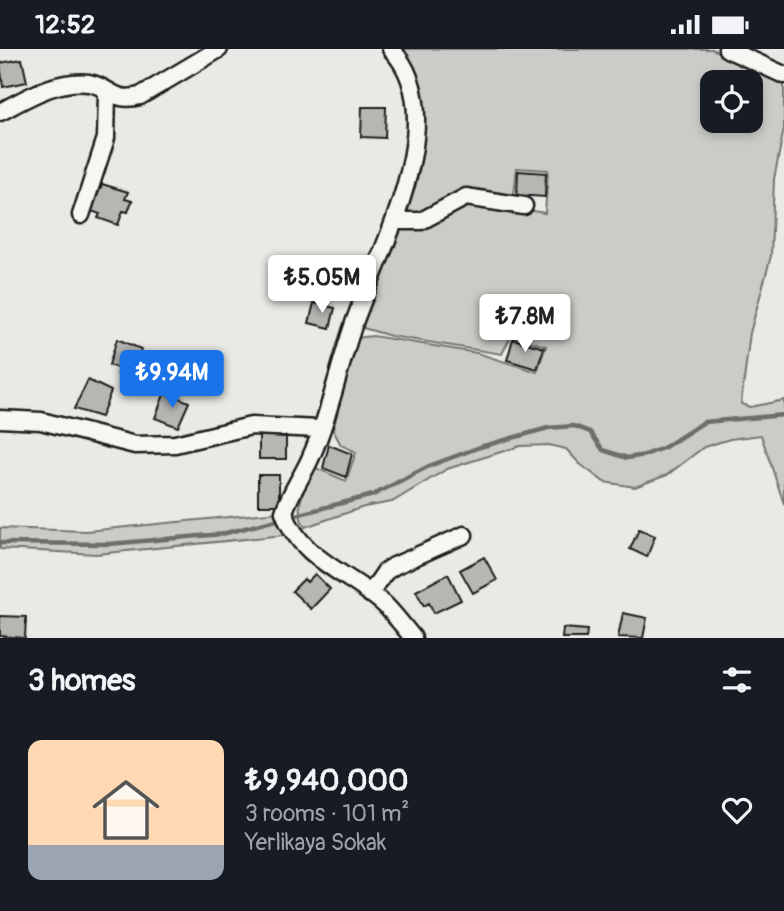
<!DOCTYPE html>
<meta charset="utf-8">
<style>
body{margin:0;font-family:Pangolin,sans-serif;background:#20242c;color:#f1f3f6;height:100vh;display:flex;flex-direction:column;font-size:26px;white-space:nowrap}
*{box-sizing:border-box;margin:0}
p{font-size:23px;color:#9ea1a6}
.icon{flex:none;width:38px;height:38px;fill:none;stroke:currentColor;stroke-width:2;stroke-linecap:round;stroke-linejoin:round}
.map{position:relative;height:589px;overflow:hidden}
.side{display:flex;flex-direction:column;background:#171b24;flex:1}
.side>*{flex:none}
.tools{position:absolute;left:700px;top:21px;display:grid;gap:14px}
.tools a{display:grid;place-items:center;width:63px;height:63px;border-radius:14px;background:#171b24;box-shadow:0 4px 10px #0003;font-size:35px}
.price{position:absolute;translate:-50% -60px;padding:0 16px;border-radius:7px;background:#fff;color:#222;font-size:23px;line-height:46px;filter:drop-shadow(0 2px 4px #0008)}
.price::after{content:'';position:absolute;left:50%;top:42px;width:21px;height:16px;margin-left:-10px;background:inherit;clip-path:polygon(0 0,100% 0,50% 100%)}
.price.active{background:#1a73e8;color:#fff}
ul{padding:0;list-style:none}
li{display:flex;align-items:center;gap:21px;height:175px;padding:0 28px}
li+li{border-top:2px solid #363941}
li span{display:grid;place-items:center;flex:none;width:196px;height:140px;border-radius:14px;color:#555}
li>.icon{margin-inline-start:auto}
span .icon{width:84px;height:84px;fill:#fffc;stroke-width:1}
li b{font-size:30px}
h2{display:flex;justify-content:space-between;align-items:center;height:84px;padding:0 28px;font-size:30px}
.status{display:flex;justify-content:space-between;align-items:center;height:49px;padding:0 35px;background:#171b24;direction:ltr}
.status svg{height:19px;fill:currentColor}
.map>svg:first-child{display:block}
</style>
<div class="status"><b>12:52</b><svg viewBox="0 0 49 12"><path d="M0 12V9h3v3zM5 12V6h3v6zM10 12V3h3v9zM15 12V0h3v12zM26 1h20v11H26zM47 4h2v5h-2z"/></svg></div>
<div class="map">
<svg width="784" height="589" viewBox="0 0 784 589">
<rect width="100%" height="100%" fill="#e9e9e5"/>
<filter id="ink" filterUnits="userSpaceOnUse"><feTurbulence type="fractalNoise" baseFrequency=".0143" numOctaves="2"/><feDisplacementMap in="SourceGraphic" scale="14" xChannelSelector="R" yChannelSelector="G"/><feConvolveMatrix kernelMatrix="1 2 1 2 8 2 1 2 1" color-interpolation-filters="sRGB"/></filter>
<g filter="url(#ink)">
<path fill="#cbcbc7" stroke="#747472" stroke-width="2" fill-rule="evenodd" d="M400,0h312l72,32v48l-10,50 -3,77 -21,77 -9,71 9,3 34,-7v104l-23,-69 -31,4 -26,8 -37,28 -32,12 -31,-5 -24,-18 -14,-15 -17,-4 -29,1 -73,23 -55,33 -28,5 -59,20c-13,-20 1,-40 9,-60l32,14 10,-29 -15,-7 -8,-15 23,-92 17,-2 104,17 60,19 9,-26 -35,-10 -9,18 -111,-18 -31,-9 40,-100 27,-5 41,-22 77,13 3,-43 -31,-2 -3,27c-15,2 -43,-6 -55,0 -16,8 -35,32 -54,23 1,-9 6,-17 8,-26 12,-44 21,-109 -13,-143zM712,33h39v39h-39z
M278,463l7,23 -188,19 -97,-5v-21l86,3z"/>
<g fill="none" stroke-linecap="round" stroke-linejoin="round">
<path stroke="#6d6d6c" stroke-width="4.5" d="M0,494l109,1 113,-10 151,-39 56,-29 51,-19 68,-19 26,-2 16,6 13,18 24,8 18,-3 20,-8 39,-25 80,-7"/>
</g>
<path fill="#b6b6b3" stroke="#1c1c1c" stroke-width="2" d="M22,10l5,23 -24,5 -3,-24z
M362,58h24l-1,31 -24,-1z
M518,122l28,2 -1,24 -28,-2z
M102,135l26,8 -3,7 7,2 -4,11 -5,-1 -5,14 -20,-7 2,-4 -9,-3z
M314,254l21,5 -5,20 -21,-5z
M117,290l24,10 -9,29 -14,-4 2,-5 -11,-4z
M513,290l31,9 -7,21 -30,-9z
M88,331l23,11 -10,26 -27,-8z
M165,343l24,10 -11,25 -23,-9z
M259,386h27v24h-27z
M329,396l23,9 -6,23 -23,-9z
M258,426h21v30h-21z
M639,480l16,7 -8,21 -17,-8z
M484,508l13,23 -24,13 -13,-23z
M315,525l15,15 -19,20 -19,-18 12,-12 3,3z
M448,525l13,26 -27,13 -5,-10 -5,3 -8,-15z
M623,564l24,5 -4,20 -25,-1z
M0,567l26,1 -1,21 -25,-2z
M563,579l24,2 -1,8h-24z"/>
<g fill="none" stroke-linecap="round" stroke-linejoin="round">
<g stroke="#1c1c1c" stroke-width="21">
<path id="minor" d="M391,0c65,67 -14,206 -38,277 -15,44 -24,91 -43,133 -8,18 -20,34 -26,53 15,47 67,62 101,93 10,10 19,22 28,33
M727,0l57,26
M0,63c27,-14 57,-33 89,-29 22,4 24,20 51,13l79,-47
M81,166l25,-77 1,-46
M395,172h26l45,-24 58,9
M0,370l41,2 94,24 40,-1 76,-18 70,3
M370,545l15,-22 9,-6 70,-31"/>
</g>
<use href="#minor" stroke="#f6f6f2" stroke-width="16"/>
</g>
</g>
</svg>
<div class="tools">
<a><svg class="icon" aria-label="locate" viewBox="0 0 24 24"><circle cx="12" cy="12" r="6"/><path d="M12 2v4M12 18v4M2 12h4M18 12h4"/></svg></a>
</div>
<b class="price" style="left:322px;top:266px">₺5.05M</b>
<b class="price" style="left:525px;top:305px">₺7.8M</b>
<b class="price active" style="left:172px;top:361px">₺9.94M</b>
</div>
<section class="side">
<h2>3 homes<svg class="icon" aria-label="filters" viewBox="0 0 24 24"><path d="M4 7h16M4 17h16"/><circle cx="9" cy="7" r="2"/><circle cx="15" cy="17" r="2"/></svg></h2>
<ul>
<li><span style="background:linear-gradient(#ffd9b3 75%,#9aa5b1 0)"><svg class="icon" aria-label="home" viewBox="0 0 24 24"><path d="M3 11l9-7 9 7M6 9v11h12V9"/></svg></span><div><b>₺9,940,000</b><p>3 rooms · 101 m²</p><p>Yerlikaya Sokak</p></div><svg class="icon" aria-label="heart" viewBox="0 0 24 24"><path d="M12 20l-8-8c-3-5 5-10 8-4 3-6 11-1 8 4z"/></svg></li>
</ul>
</section>
